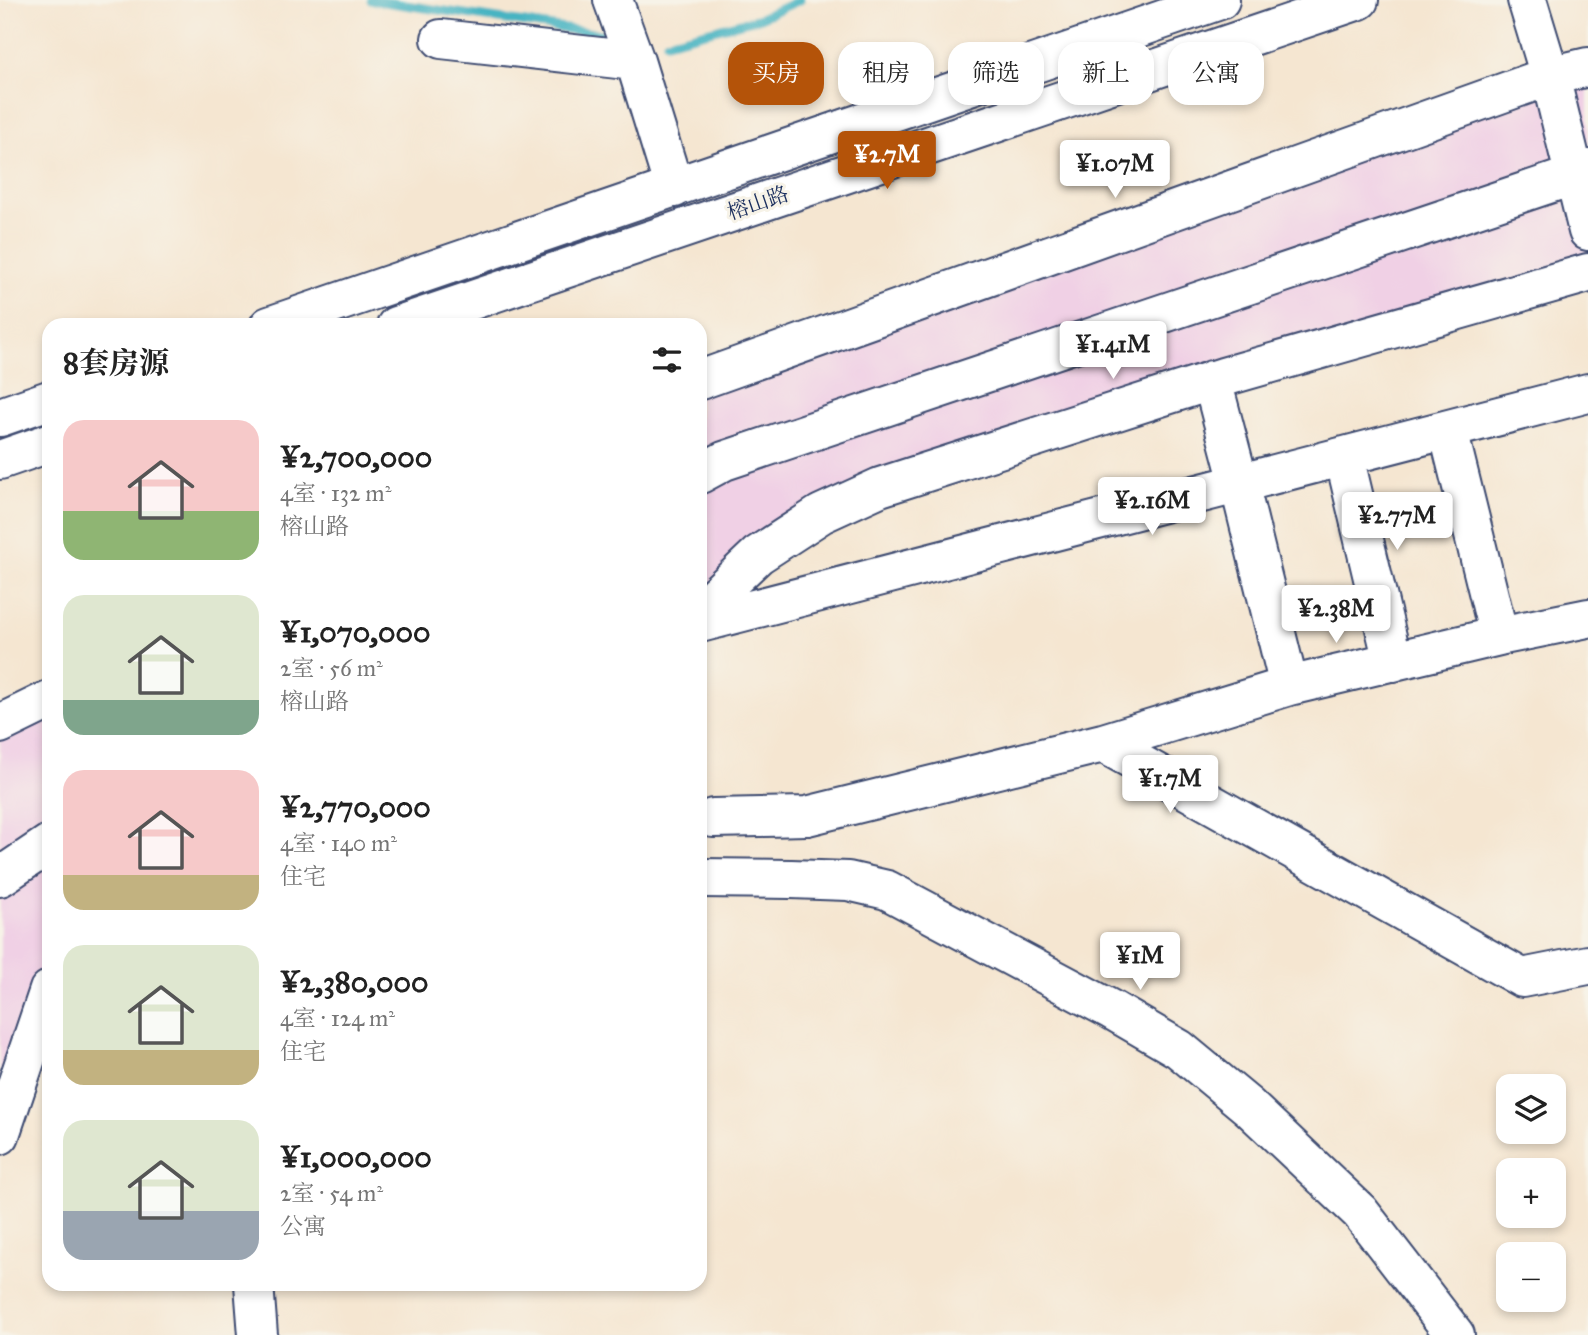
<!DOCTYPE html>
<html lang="zh">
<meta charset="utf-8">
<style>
body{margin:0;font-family:"IM FELL Great Primer","Noto Serif SC",serif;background:#f2f2f2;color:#222;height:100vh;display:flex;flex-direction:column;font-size:26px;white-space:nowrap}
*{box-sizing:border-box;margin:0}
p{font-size:23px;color:#767676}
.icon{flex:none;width:38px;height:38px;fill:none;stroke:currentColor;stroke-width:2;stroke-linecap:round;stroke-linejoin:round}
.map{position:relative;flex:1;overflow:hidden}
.panel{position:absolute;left:42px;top:318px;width:665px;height:973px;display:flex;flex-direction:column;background:#fff;border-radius:21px;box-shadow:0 4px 10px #0003}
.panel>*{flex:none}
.top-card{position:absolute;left:728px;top:42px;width:665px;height:63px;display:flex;gap:14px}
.controls{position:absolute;left:1496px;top:1074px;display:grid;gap:14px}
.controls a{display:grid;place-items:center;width:70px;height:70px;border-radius:14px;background:#fff;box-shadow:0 4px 10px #0003;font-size:35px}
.price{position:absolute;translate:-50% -60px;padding:0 16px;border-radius:7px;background:#fff;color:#222;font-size:23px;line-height:46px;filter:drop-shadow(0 2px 4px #0008)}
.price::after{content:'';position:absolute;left:50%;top:42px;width:21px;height:16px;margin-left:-10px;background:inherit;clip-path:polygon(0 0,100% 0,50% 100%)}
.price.selected{background:#b45309;color:#fff}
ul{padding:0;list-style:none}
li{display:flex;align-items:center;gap:21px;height:175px;padding:0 21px}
li span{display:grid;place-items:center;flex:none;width:196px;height:140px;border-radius:21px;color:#555}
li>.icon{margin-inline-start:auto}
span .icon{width:84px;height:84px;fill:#fffc;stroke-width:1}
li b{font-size:30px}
h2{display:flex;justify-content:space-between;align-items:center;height:84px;padding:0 21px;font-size:30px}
.tag{padding:0 24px;border-radius:21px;background:#fff;box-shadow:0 4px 10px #0003;font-size:24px;line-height:63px}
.tag.selected{background:#b45309;color:#fff}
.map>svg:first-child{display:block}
</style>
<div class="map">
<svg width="1588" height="1335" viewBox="0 0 1588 1335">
<rect width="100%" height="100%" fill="#f7f3e8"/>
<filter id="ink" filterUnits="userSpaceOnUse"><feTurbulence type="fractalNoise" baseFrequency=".0143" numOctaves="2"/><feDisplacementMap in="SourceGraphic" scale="14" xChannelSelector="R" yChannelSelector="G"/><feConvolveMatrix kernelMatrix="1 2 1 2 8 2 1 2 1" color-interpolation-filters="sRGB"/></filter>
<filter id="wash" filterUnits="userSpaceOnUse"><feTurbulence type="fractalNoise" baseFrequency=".00686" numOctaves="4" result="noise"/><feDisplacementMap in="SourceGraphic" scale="28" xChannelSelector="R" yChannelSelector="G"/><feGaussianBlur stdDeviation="1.57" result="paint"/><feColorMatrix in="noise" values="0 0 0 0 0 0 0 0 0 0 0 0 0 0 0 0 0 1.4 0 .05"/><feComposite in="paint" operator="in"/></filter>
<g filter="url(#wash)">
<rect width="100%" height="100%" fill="#f5e6d1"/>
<path fill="#f0d0e5" d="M1588,67v206l-708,214 -180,123v-230z
M49,700v290l-49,145v-411z"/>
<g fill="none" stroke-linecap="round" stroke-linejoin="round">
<path stroke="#47b4c2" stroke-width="9" d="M371,0l235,35
M667,42l93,-24 40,-18"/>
</g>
</g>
<g filter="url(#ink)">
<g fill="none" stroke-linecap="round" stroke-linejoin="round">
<g stroke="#3c4a6f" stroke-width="42">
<path id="minor" d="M613,0l22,61 39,127
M1527,0l23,76 38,155
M441,39l194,22
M700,380l850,-304 38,-9
M1212,380l27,103 50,203
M1448,430l51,206
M1344,456l49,206
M700,474l24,-13 851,-286 13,-6
M700,610l58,-55 63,-41 59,-27 343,-110 365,-104
M700,623l888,-230
M0,724l49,-24
M1103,743l186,-57 210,-50 89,-18
M713,818l94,-2 296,-73 419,235 66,-13
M0,877l49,-33
M700,878l91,1 57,2 39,9 225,120 67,39 70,58 111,105 95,123
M0,1135l49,-145
M254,1284l4,51"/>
</g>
<g stroke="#3c4a6f" stroke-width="42">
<path id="major" d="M269,326l951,-326
M396,326l963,-326
M0,417l49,-17
M0,460l49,-17"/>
</g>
<use href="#minor" stroke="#fff" stroke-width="38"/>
<use href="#major" stroke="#fff" stroke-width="38"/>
</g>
</g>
<g text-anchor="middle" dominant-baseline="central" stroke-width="6" stroke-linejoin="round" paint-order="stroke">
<g font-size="21" fill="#1b2f5e" stroke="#f7f3e8">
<text transform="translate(758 203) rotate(-19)">榕山路</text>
</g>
</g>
</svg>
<div class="controls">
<a><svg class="icon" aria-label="layers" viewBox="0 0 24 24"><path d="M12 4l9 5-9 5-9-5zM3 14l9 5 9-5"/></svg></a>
<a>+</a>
<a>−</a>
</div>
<b class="price selected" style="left:887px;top:191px">¥2.7M</b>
<b class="price" style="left:1115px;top:200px">¥1.07M</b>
<b class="price" style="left:1113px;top:381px">¥1.41M</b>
<b class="price" style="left:1152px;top:537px">¥2.16M</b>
<b class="price" style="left:1397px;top:552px">¥2.77M</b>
<b class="price" style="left:1336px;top:645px">¥2.38M</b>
<b class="price" style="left:1170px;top:815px">¥1.7M</b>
<b class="price" style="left:1140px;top:992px">¥1M</b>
<div class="top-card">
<a class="tag selected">买房</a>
<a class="tag">租房</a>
<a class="tag">筛选</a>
<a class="tag">新上</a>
<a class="tag">公寓</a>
</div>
<section class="panel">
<h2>8套房源<svg class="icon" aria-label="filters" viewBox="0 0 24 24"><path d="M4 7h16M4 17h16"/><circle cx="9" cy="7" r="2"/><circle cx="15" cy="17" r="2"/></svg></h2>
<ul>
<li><span style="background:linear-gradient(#f6c9c9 65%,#8fb573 0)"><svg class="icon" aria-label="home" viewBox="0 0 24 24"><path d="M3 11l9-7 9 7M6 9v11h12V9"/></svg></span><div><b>¥2,700,000</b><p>4室 · 132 m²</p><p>榕山路</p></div></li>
<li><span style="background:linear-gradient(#dfe7d0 75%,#7fa58c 0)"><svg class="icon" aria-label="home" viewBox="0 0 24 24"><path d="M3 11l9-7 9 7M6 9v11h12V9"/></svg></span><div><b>¥1,070,000</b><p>2室 · 56 m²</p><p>榕山路</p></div></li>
<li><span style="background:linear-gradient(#f6c9c9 75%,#c2b280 0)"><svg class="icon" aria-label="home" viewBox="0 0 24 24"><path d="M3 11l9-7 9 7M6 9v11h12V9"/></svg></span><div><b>¥2,770,000</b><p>4室 · 140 m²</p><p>住宅</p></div></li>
<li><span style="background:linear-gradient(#dfe7d0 75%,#c2b280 0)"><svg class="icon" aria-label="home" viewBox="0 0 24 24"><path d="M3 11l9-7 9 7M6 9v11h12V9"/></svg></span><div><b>¥2,380,000</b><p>4室 · 124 m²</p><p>住宅</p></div></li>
<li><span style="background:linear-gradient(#dfe7d0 65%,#9aa5b1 0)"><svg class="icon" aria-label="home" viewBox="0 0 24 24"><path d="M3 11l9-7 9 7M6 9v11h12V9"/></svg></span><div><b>¥1,000,000</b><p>2室 · 54 m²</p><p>公寓</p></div></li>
</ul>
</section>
</div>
